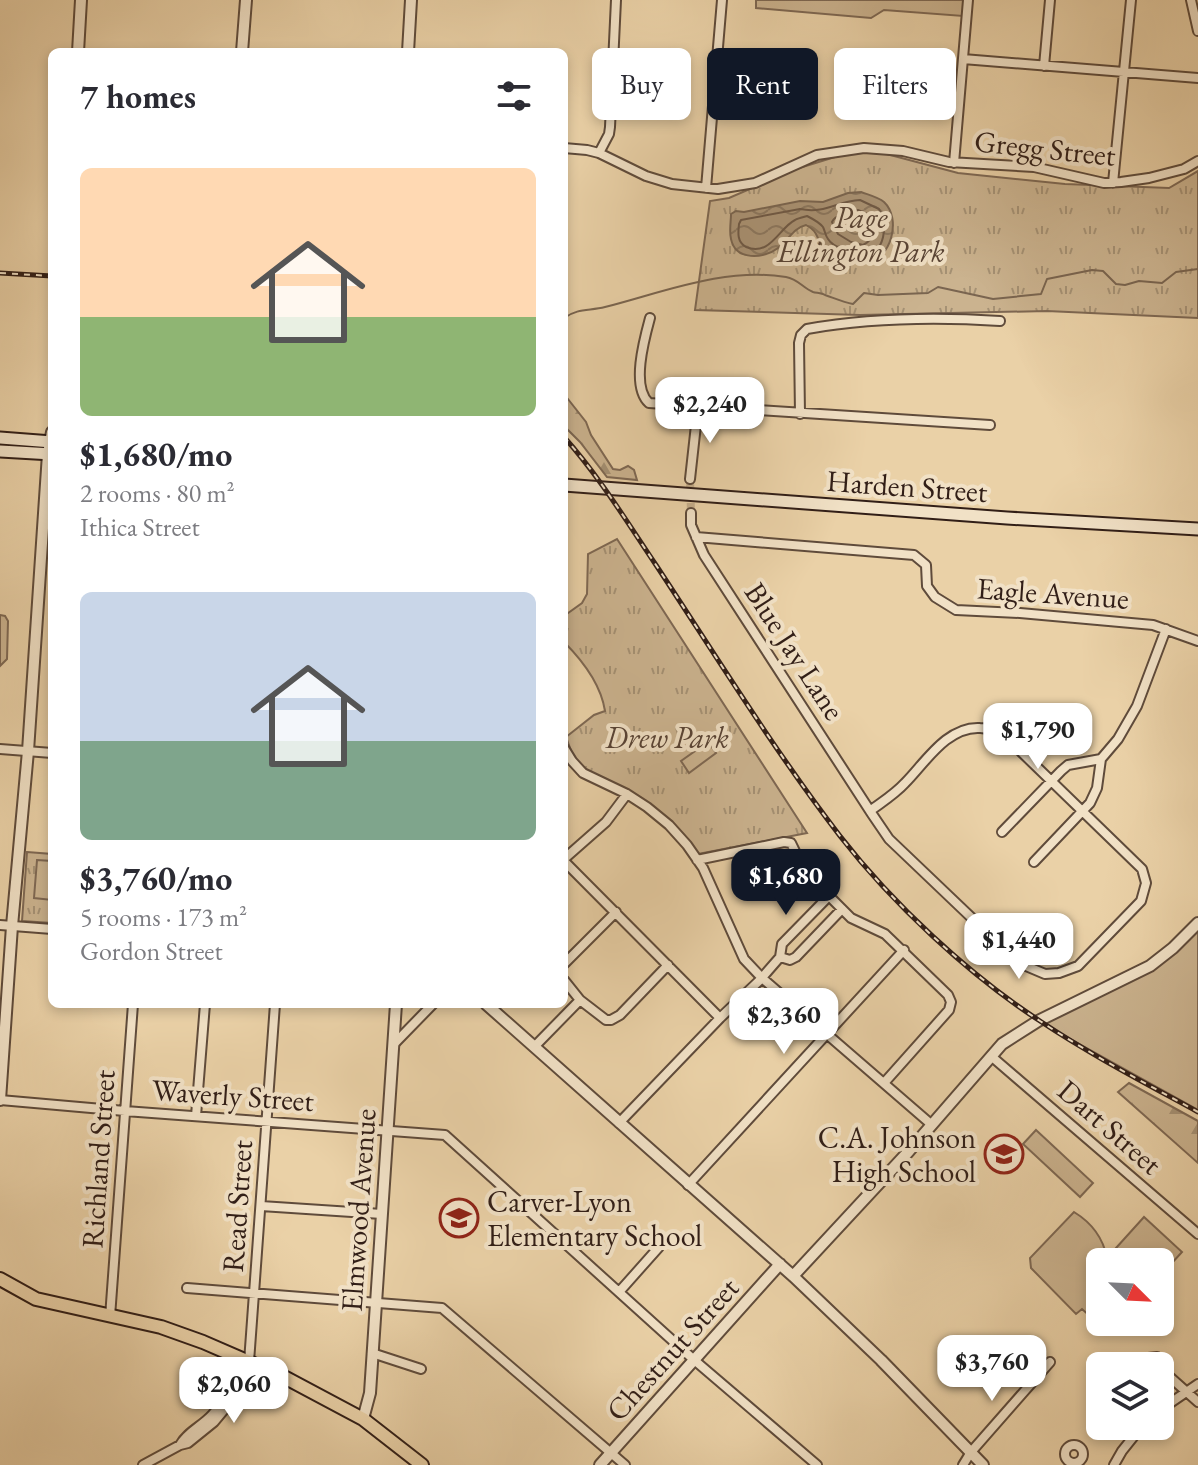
<!DOCTYPE html>
<meta charset="utf-8">
<style>
body{margin:0;font-family:"EB Garamond",serif;background:#f2f2f3;color:#2b2b33;height:100vh;display:flex;flex-direction:column;font-size:30px;white-space:nowrap}
*{box-sizing:border-box;margin:0}
p{font-size:26px;color:#7c7c81}
.icon{flex:none;width:44px;height:44px;fill:none;stroke:currentColor;stroke-width:2;stroke-linecap:round;stroke-linejoin:round}
.map{position:relative;flex:1;overflow:hidden}
.panel{position:absolute;left:48px;top:48px;width:520px;height:960px;display:flex;flex-direction:column;background:#fff;border-radius:12px;box-shadow:0 4px 12px #0003}
.panel>*{flex:none}
.top-card{position:absolute;left:592px;top:48px;width:486px;height:72px;display:flex;gap:16px}
.needle{width:52px;rotate:114deg}
.buttons{position:absolute;left:1086px;top:1248px;display:grid;gap:16px}
.buttons a{display:grid;place-items:center;width:88px;height:88px;border-radius:12px;background:#fff;box-shadow:0 4px 12px #0003;font-size:40px}
.price{position:absolute;translate:-50% -68px;padding:0 18px;border-radius:16px;background:#fff;color:#222;font-size:26px;line-height:52px;filter:drop-shadow(0 2px 4px #0008)}
.price::after{content:'';position:absolute;left:50%;top:48px;width:24px;height:18px;margin-left:-12px;background:inherit;clip-path:polygon(0 0,100% 0,50% 100%)}
.price.current{background:#111827;color:#fff}
ul{padding:0;list-style:none}
li{display:grid;align-content:center;gap:16px;height:424px;padding:0 32px}
li span{display:grid;place-items:center;height:248px;border-radius:12px;color:#555}
li>.icon{margin-inline-start:auto}
span .icon{width:144px;height:144px;fill:#fffc;stroke-width:1}
li b{font-size:34px}
h2{display:flex;justify-content:space-between;align-items:center;height:96px;padding:0 32px;font-size:34px}
.chip{padding:0 28px;border-radius:12px;background:#fff;box-shadow:0 4px 12px #0003;font-size:28px;line-height:72px}
.chip.current{background:#111827;color:#fff}
.map>svg:first-child{display:block}
</style>
<div class="map">
<svg width="1198" height="1465" viewBox="0 0 1198 1465">
<defs>
<pattern id="forest-firs" width="22" height="20" patternUnits="userSpaceOnUse" patternTransform="scale(2)"><rect width="22" height="20" fill="#cbb38f"/><path d="M5 1l3.5 6h-7zM16 11l3.5 6h-7z" fill="#a59174"/></pattern>
<pattern id="park-tufts" width="24" height="20" patternUnits="userSpaceOnUse" patternTransform="scale(2)"><rect width="24" height="20" fill="#cbb38f"/><path d="M3 7l-1-3M5 7V3M7 7l1-3M15 17l-1-3M17 17v-4M19 17l1-3" fill="none" stroke="#a59174"/></pattern>
<pattern id="water-waves" width="16" height="10" patternUnits="userSpaceOnUse" patternTransform="scale(2)"><rect width="16" height="10" fill="#ab9476"/><path d="M0 5q4-4 8 0t8 0" fill="none" stroke="#8c7860"/></pattern>
</defs>
<rect width="100%" height="100%" fill="#ead1a7"/>
<filter id="stains"><feTurbulence type="fractalNoise" baseFrequency=".0025" numOctaves="4"/><feColorMatrix values="0 0 0 0 .2 0 0 0 0 .09 0 0 0 0 .02 0 0 0 .5 -.17"/></filter>
<radialGradient id="worn" r=".72"><stop offset=".6" stop-color="#630" stop-opacity="0"/><stop offset="1" stop-color="#630" stop-opacity=".3"/></radialGradient>
<path fill="url(#forest-firs)" stroke="#7e6853" stroke-width="2" d="M564,394l22,28 5,13 22,34 7,1 8,-4 6,4 3,10 -30,-3 -27,-35 -16,-16z
M1129,1083l69,38v42l-80,-71z"/>
<path fill="url(#park-tufts)" stroke="#7e6853" stroke-width="2" d="M864,148l94,25 107,11 104,4 29,-17v147l-151,-7 -187,4 -165,-5 15,-109 19,-3 67,-29z
M617,539l190,294 -109,21 -22,-26 -94,-61 -9,-11 -7,-19 28,-22 11,-4c-4,-26 -22,-50 -41,-69v-26l18,-13 5,-9 1,-40z
M27,852l25,2v69l-30,-2z"/>
<path fill="#cbb38f" stroke="#7e6853" stroke-width="2" d="M756,0h208l-1,16 -79,-6 -13,8 -115,-10z
M0,615l5,1 3,5 -1,38 -7,7z
M708,742l8,11 -27,20 -8,-12z
M37,860l15,1v39l-18,-2z
M1198,923v187l-160,-89 114,-57z
M1036,1130l57,53 -13,14 -57,-53z
M1074,1212c18,11 29,25 33,46l37,-41 38,35 -22,24v-14h-60v60h19l-10,11 -27,-24 -6,5 -45,-46 -1,-10z"/>
<path fill="url(#water-waves)" stroke="#7a6550" stroke-width="2" d="M861,192c8,3 17,5 23,10 18,17 7,58 -18,61 -10,1 -22,-3 -30,-8 -5,-2 -12,-7 -15,-11 -6,-10 -3,-12 -15,-19 -13,3 -17,15 -28,23 -14,11 -43,13 -47,-9 -2,-8 0,-17 0,-25l5,-3 8,1 56,-11 23,1 25,-9z"/>
<g fill="none" stroke-linecap="round" stroke-linejoin="round">
<path stroke="#6e5946" stroke-width="2" d="M860,200l19,9c9,15 7,45 -16,46 -7,0 -14,-3 -19,-5 -5,-2 -13,-6 -16,-11 -3,-4 -3,-8 -5,-12 -4,-5 -10,-8 -16,-11 -4,1 -9,2 -12,4 -16,8 -25,37 -49,27 -9,-5 -8,-14 -7,-23l2,-4 59,-11c26,5 37,-8 60,-9z
M858,210l14,6c5,11 3,23 -9,29l-12,-3 -13,-8 -6,-12c3,-7 18,-11 26,-12z"/>
<path stroke="#7a6550" stroke-width="2" d="M564,318c14,-10 25,-7 41,-11 59,-15 119,-40 181,-30 12,2 17,11 27,15 3,1 9,1 12,3 9,3 18,7 28,9l11,-11 14,2 50,-2 10,-6 55,12 48,-5 6,-15 45,-9 11,1 13,13 9,1 14,-4 23,2 14,-11 22,-3"/>
<path stroke="#c5ad8a" stroke-width="8" stroke-dasharray="8 4" stroke-linecap="butt" d="M690,479l1,34"/>
<g stroke="#5f4b3b" stroke-width="12">
<path id="minor" d="M1191,0l7,31
M963,59l235,19
M1044,66l6,-66
M564,148l23,2 12,3 47,23 26,8 46,5 37,-6 62,-28 47,-7 39,3 46,11 85,5 70,16 17,-1 28,-4 35,-9 14,-8
M599,153l10,-19 1,-7 6,-127
M954,163l14,-163
M1113,183l18,-183
M706,188l16,-188
M650,318c-6,22 -19,69 -1,85l341,22
M800,414l-1,-71 2,-8 6,-6c62,-11 129,-12 193,-8
M690,479l8,-72
M691,513v12l13,30 168,259 17,25 130,124 26,11 14,-1 19,-7 63,-65 5,-18 -4,-14 -133,-129c-9,-5 -19,-12 -29,-12 -33,-2 -55,35 -75,55 -10,11 -23,19 -35,28
M696,537l218,18 12,10 1,21 8,11 21,13 64,3 133,12 45,16
M564,748l8,13 11,12 44,21 20,13 22,18 18,20 16,23 41,91 18,19 170,147
M0,749l52,4
M1002,832l59,-61 7,-6 33,-6
M564,859l42,-37 21,-28
M697,860l87,-18 7,1 14,29 46,46 34,16 63,61 3,7 -2,8 -65,73
M564,861l156,157
M1034,862l56,-59 7,-15 4,-29 17,-20 19,-33 29,-77
M0,925l52,4
M780,957l10,3 6,-3 46,-48
M564,964l52,-52
M564,980l16,20 26,20h5l9,-5 48,-50
M394,1044l39,-40
M534,1047l46,-47
M991,1056l207,178
M0,1100l125,11 320,24 248,224 124,106
M196,1116l9,-112
M619,1123l101,-105 40,-38 20,-23 2,-13 47,-48
M688,1185l216,-235
M261,1206l121,8
M187,1288l255,20 183,157
M619,1292l40,-45
M110,1317l23,-313
M372,1353l49,16
M249,1362l26,-358
M1145,1366l3,-8 9,-1 6,7 -3,9
M1162,1370l36,32
M1160,1410l38,-26
M1065 1454a9 9 0 1 1 18 0a9 9 0 1 1-18 0Z
M180,1445c7,-13 22,-19 32,-30 15,-16 23,-35 30,-56
M143,1465l37,-20 8,-2 26,-21 20,-24 18,-34
M963,1465l8,-13 79,-90
M1114,1465l8,-14 20,-25"/>
</g>
<g stroke="#5f4b3b" stroke-width="14">
<path id="tertiary" d="M78,52l3,-52
M242,52l4,-52
M408,52l3,-52
M486,1004l307,272 88,84 102,105
M0,1100l12,-174 16,-175 20,-297 4,-22
M793,1276l116,-125 93,-107 36,-23 112,-55 23,-18 25,-25
M363,1419l7,-26 26,-389
M600,1465l180,-201"/>
</g>
<g stroke="#311e17" stroke-width="15">
<path id="secondary" d="M0,438l52,4
M0,451l52,3
M564,485l443,33 191,11"/>
</g>
<g stroke="#311e17" stroke-width="16">
<path id="primary" d="M0,1279l36,20 125,28 42,15 83,36 77,41 59,46"/>
</g>
<use href="#minor" stroke="#f1e1c6" stroke-width="8"/>
<use href="#tertiary" stroke="#f1e1c6" stroke-width="10"/>
<use href="#secondary" stroke="#f1e1c6" stroke-width="11"/>
<use href="#primary" stroke="#ead1a7" stroke-width="12"/>
<g stroke="#311e17" stroke-width="5">
<path id="rail" d="M0,273l52,3
M564,437c35,39 63,85 92,128 60,91 118,185 184,271 52,67 129,139 200,185 51,34 105,62 158,91"/>
</g>
<use href="#rail" stroke="#f1e1c6" stroke-width="2" stroke-dasharray="6" stroke-linecap="butt"/>
</g>
<defs>
<g id="school-ring" transform="scale(2)"><circle r="9.5" fill="#f1e1c6" stroke="#8f2418" stroke-width="1.5"/><path d="M0-5L7-2L0 1L-7-2ZM-4 1L0 2.5L4 1V4Q0 6-4 4Z" fill="#8f2418"/></g>
</defs>
<g fill-rule="evenodd">
<use href="#school-ring" x="1004" y="1154"/>
<use href="#school-ring" x="459" y="1218"/>
</g>
<g text-anchor="middle" dominant-baseline="central" stroke-width="8" stroke-linejoin="round" paint-order="stroke">
<g font-size="30" fill="#311e17" stroke="#f1e1c6">
<text transform="translate(1045 148) rotate(6)">Gregg Street</text>
<text transform="translate(907 486) rotate(4)">Harden Street</text>
<text transform="translate(1053 593) rotate(4)">Eagle Avenue</text>
<text transform="translate(795 651) rotate(57)">Blue Jay Lane</text>
<text transform="translate(233 1095) rotate(4)">Waverly Street</text>
<text transform="translate(1110 1127) rotate(41)">Dart Street</text>
<text transform="translate(98 1159) rotate(-86)">Richland Street</text>
<text transform="translate(237 1206) rotate(-86)">Read Street</text>
<text transform="translate(358 1210) rotate(-86)">Elmwood Avenue</text>
<text transform="translate(672 1349) rotate(-48)">Chestnut Street</text>
</g>
<g font-size="30" font-style="italic" fill="#584335" stroke="#f1e1c6">
<text x="861" y="217">Page<tspan x="861" dy="34">Ellington Park</tspan></text>
<text x="667" y="737">Drew Park</text>
</g>
<g font-size="30" fill="#311e17" stroke="#f1e1c6" text-anchor="end">
<text x="976" y="1137">C.A. Johnson<tspan x="976" dy="34">High School</tspan></text>
<text x="487" y="1201" text-anchor="start">Carver-Lyon<tspan x="487" dy="34">Elementary School</tspan></text>
</g>
</g>
<rect width="100%" height="100%" filter="url(#stains)"/>
<rect width="100%" height="100%" fill="url(#worn)"/>
</svg>
<div class="buttons">
<a><svg class="needle" viewBox="-14 -14 28 28"><path d="M0-13l5 13h-10z" fill="#e53935"/><path d="M0 13l5-13h-10z" fill="#7c7c81"/></svg></a>
<a><svg class="icon" aria-label="layers" viewBox="0 0 24 24"><path d="M12 4l9 5-9 5-9-5zM3 14l9 5 9-5"/></svg></a>
</div>
<b class="price" style="left:710px;top:445px">$2,240</b>
<b class="price" style="left:1038px;top:771px">$1,790</b>
<b class="price current" style="left:786px;top:917px">$1,680</b>
<b class="price" style="left:1019px;top:981px">$1,440</b>
<b class="price" style="left:784px;top:1056px">$2,360</b>
<b class="price" style="left:992px;top:1403px">$3,760</b>
<b class="price" style="left:234px;top:1425px">$2,060</b>
<div class="top-card">
<a class="chip">Buy</a>
<a class="chip current">Rent</a>
<a class="chip">Filters</a>
</div>
<section class="panel">
<h2>7 homes<svg class="icon" aria-label="filters" viewBox="0 0 24 24"><path d="M4 7h16M4 17h16"/><circle cx="9" cy="7" r="2"/><circle cx="15" cy="17" r="2"/></svg></h2>
<ul>
<li><span style="background:linear-gradient(#ffd9b3 60%,#8fb573 0)"><svg class="icon" aria-label="home" viewBox="0 0 24 24"><path d="M3 11l9-7 9 7M6 9v11h12V9"/></svg></span><div><b>$1,680/mo</b><p>2 rooms · 80 m²</p><p>Ithica Street</p></div></li>
<li><span style="background:linear-gradient(#c9d6e8 60%,#7fa58c 0)"><svg class="icon" aria-label="home" viewBox="0 0 24 24"><path d="M3 11l9-7 9 7M6 9v11h12V9"/></svg></span><div><b>$3,760/mo</b><p>5 rooms · 173 m²</p><p>Gordon Street</p></div></li>
</ul>
</section>
</div>
